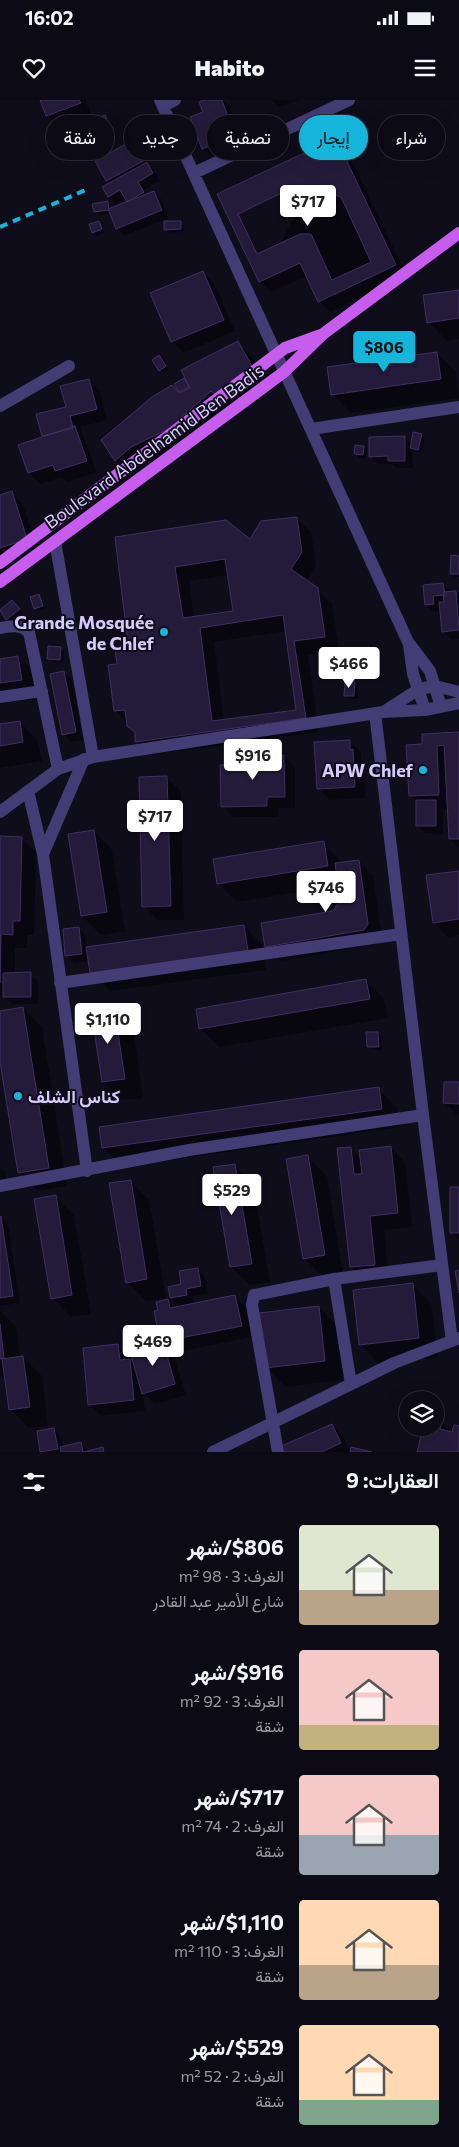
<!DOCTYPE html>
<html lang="ar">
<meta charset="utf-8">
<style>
body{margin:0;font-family:Commissioner,Vazirmatn,sans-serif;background:#15131d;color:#f1f3f6;direction:rtl;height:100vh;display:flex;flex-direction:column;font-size:19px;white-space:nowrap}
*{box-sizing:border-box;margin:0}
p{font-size:16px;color:#9a9aa0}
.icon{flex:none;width:28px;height:28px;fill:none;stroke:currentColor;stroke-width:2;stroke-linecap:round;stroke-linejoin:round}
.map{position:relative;height:1352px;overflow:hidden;direction:ltr}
.sheet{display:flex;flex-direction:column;background:#0c0a14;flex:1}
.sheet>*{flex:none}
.top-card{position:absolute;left:15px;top:15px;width:430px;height:45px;direction:rtl;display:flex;gap:10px}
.buttons{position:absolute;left:399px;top:1291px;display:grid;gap:10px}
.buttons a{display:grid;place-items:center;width:45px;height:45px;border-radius:50%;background:#0c0a14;box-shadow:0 5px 20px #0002,0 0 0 1px #2c2b34;font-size:25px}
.price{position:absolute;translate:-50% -42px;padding:0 11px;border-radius:5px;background:#fff;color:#222;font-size:16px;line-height:32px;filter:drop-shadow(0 1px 2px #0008)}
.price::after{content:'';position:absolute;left:50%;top:30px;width:15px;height:11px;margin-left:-8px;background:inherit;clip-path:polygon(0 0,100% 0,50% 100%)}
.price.current{background:#15b5dc;color:#111}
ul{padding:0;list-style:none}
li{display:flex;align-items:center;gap:15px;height:125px;padding:0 20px}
li span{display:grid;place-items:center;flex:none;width:140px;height:100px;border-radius:5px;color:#555}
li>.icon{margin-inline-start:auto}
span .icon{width:60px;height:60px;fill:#fffc;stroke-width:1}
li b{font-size:21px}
h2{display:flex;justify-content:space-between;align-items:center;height:60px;padding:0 20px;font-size:21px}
.tag{padding:0 18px;border-radius:22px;background:#0c0a14;box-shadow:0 5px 20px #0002,0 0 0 1px #2c2b34;font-size:18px;line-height:45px}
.tag.current{background:#15b5dc;color:#111}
.status{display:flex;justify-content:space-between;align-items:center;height:35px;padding:0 25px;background:#0c0a14;direction:ltr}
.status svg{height:14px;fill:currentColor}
header{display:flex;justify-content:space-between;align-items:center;height:65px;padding:0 20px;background:#0c0a14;font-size:22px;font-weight:800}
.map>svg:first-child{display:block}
</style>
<div class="status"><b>16:02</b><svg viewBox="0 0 49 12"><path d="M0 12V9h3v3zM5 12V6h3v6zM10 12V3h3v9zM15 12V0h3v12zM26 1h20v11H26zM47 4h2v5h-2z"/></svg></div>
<header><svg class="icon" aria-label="menu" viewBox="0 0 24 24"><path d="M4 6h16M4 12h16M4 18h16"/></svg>Habito<svg class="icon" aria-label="heart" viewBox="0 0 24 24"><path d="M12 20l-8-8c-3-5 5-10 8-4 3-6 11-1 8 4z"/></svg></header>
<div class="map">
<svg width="459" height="1352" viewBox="0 0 459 1352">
<rect width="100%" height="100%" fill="#100d1b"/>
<path fill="#0007" fill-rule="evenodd" d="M41,0h44l6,14 -33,13 -11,-12z
M208,0h15l7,7 9,23 -8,3 7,17 -23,9 -12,-11 2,-35z
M272,0h28l-21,7z
M104,16l8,8 6,14 -26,11 -7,-8z
M336,39l11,12 60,125 -77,36 -11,-11 -12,-25 -36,16 -11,-11z
M133,41l8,8 19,32 -16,9 3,5 7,-3 8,8 7,18 -45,18 -7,-8 -6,-15 -12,2 -4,-3 12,-10 4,7 17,-7 -2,-3 -10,5 -7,-7 -5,-10 6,-4 -13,-22z
M98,122l7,11 -9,3 -3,-4z
M180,122l4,4v6l-15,1 -4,-4z
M203,172l11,11 21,48 -52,22 -11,-12z
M459,191v48l-12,2 -19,-19z
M238,243l14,14 14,25 -33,30 -7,-7 -42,37 -38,19 -16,13 -22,-23 -5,-10 79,-45 -7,-12 8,-5 7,7zM215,286l2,2 -15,13v-3z
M437,253l19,19 3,26 -108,15 -19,-19z
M159,257l10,13 -5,3 -4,-3z
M89,280l11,11 7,29 -27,7 17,45 -29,10 -6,-5 -22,7 -11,-11 -9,-27 25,-8 -2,-3z
M421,335l4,4 -4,14 -9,-4 1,19h-16l-5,-4h-14l-8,-8 34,-19 8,7z
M363,347l4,3 -1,8h-7l-3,-4z
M12,393l11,11 15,47 -33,10 -5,-5v-59z
M297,418l14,14 5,34 -9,15 25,22 7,48 -31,4 11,77 -168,23 -14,-14 -1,-7 -20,-23 3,-46 10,-29 -13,-98 135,3zM228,475l6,37 -40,6 -5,-37zM286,531l11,80 -73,10 -10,-79z
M459,457v20h-5l-3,-4z
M443,484l8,8h4l4,4v43l-8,1 -7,-8 -3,-21 -7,1 -8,-7 -2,-19z
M38,496l7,13 -6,2 -4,-3z
M12,501l11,12 -12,10 -11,-12z
M60,548l4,4 -1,11 -11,-1 -4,-4z
M18,557l19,19 3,22 -40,6v-44z
M64,573l8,7 11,60 -12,2 -8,-8z
M355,583l3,3v13h-9l-4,-4z
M20,622l18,19 4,20 -42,7v-43z
M459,633v115l-9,-9 -1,-30h-6v25l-18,-1 -8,-7 1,-23 -8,-8 13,-50z
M349,641l12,11v7l3,3 2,36 -36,2 -11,-11z
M284,656l11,11v41h-17v9h-45l-11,-11 21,-40z
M166,677l15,14 3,129h-26l-14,-14z
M94,731l18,19 13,81 -24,4 -19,-19z
M0,738h21l15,14 -2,83h-7v13h-12v26h15l8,7v23h-26l-8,-8h-4z
M323,742l19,21 17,-2 14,15 9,63 -4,5 -97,17 -15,-15 68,-34 8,-11 -2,-16 -103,17 -19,-19z
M459,772v63l-11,2 -14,-15z
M244,826l19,19 3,25 -156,21 -19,-19 -1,-11 -16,2 -8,-8 13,-26 7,7 1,12z
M365,880l19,19 4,19 -169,29 -19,-19z
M23,908l19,19 25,159 -29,5 -19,-19 -19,-118v-42z
M114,908l19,19 10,71 -21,2 -19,-18z
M378,933l3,3 1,14h-10l-4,-4z
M459,983v31h-3l-11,-11z
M378,989l19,19 3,19 -278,40 -18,-19 -3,-20z
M390,1047l15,15 7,65 -28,3 5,49 -23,2 -14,-14 -1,-119 10,11z
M308,1057l19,19 16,98 -20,3 -19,-19z
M234,1065l19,19 17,98 -20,3 -19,-18z
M0,1068l5,3 1,7 -6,1z
M130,1081l19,19 17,98 -20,3 -19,-19z
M459,1088v52l-8,-8z
M55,1097l19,18 17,99 -20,3 -19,-19z
M0,1118l8,7 12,78 -20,3z
M197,1169l8,8 3,17 -15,2 2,8 40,-7 11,11 6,29 -79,16 13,42 -31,9 -12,-12 2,19 -44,5 -11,-12 28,-58 18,21 11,-15 14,-13 -1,-28 7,-10 8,7 5,-1 -9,-9 -2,-10 14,-3z
M412,1184l19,19 7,54 -59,7 -18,-19z
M319,1207l18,19 7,54 -59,7 -18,-19z
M0,1211l16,16 4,31 3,-1 19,19 6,50 -19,2 -19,-19 -4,-30 -6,-3z
M435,1320l6,2 12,12 6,-6v24h-41l6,-24h11z
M332,1325l11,11 7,16h-70z
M54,1329l7,8 2,10 17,-4 9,9 13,-3 4,3h-64z"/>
<path fill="#241b3a" stroke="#3e2f63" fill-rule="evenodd" d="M40,0h39l2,3 -35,13z
M205,0h17l7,19 -8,3 6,17 -25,10 -12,-32 13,-5 -4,-10z
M105,15l6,16 -28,11 -6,-16z
M336,38l60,127 -78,37 -18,-39 -41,19 -42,-88z
M133,40l12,20 -39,21 -11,-20z
M147,62l6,11 -15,9 6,10 -17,10 -7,-12 -12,7 -6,-10z
M298,85l43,12 30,65 -39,18 -21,-46h-11l-43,20 -19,-40z
M154,91l8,19 -46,19 -8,-20z
M108,101l1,9 -15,2 -2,-8z
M99,121l3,8 -10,4 -3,-9z
M164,121h17v8l-17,1z
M203,171l21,49 -53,22 -21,-49z
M459,190v28l-32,5 -4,-28z
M238,241l15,27 -35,31 -7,-8 -41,37 -39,19 -16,14 -14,-21 51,-43 20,-12 7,8 11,-5 -9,-18z
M437,252l4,27 -110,16 -4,-28z
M159,255l7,11 -7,5 -7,-11z
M184,278l5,9 -10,5 -5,-8z
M89,279l8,30 -27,7 3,12 -31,8 -6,-22 30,-7 -6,-21z
M75,326l12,35 -32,10 -2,-6 -25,8 -10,-28z
M413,332l9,2 -4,16 -8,-2z
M405,336v25h-17v-5l-19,1v-20z
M355,345l9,1 -1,9 -9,-1z
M12,391l15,48 -27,9v-53z
M297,417l5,35 -11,17 27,19 7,49 -31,4 12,77 -171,24v-10l-8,-6 -2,-16 -11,1 -6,-46 9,-1 -2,-15 7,-1 -2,-11 7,-2 -12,-98 111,-17 24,19 11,-18zM225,459l8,52 -50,7 -8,-51zM283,515l13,95 -84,11 -12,-93z
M451,455l8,1v18h-9z
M443,483l2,12 -12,1 1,8 -9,1 -2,-20z
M456,491l3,39 -17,2 -3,-30h5l-1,-10z
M39,494l4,12 -9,3 -4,-12z
M12,500l8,9 -14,11 -6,-10z
M48,546l13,1 -1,13 -13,-1z
M18,556l4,24 -22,3v-24z
M64,571l12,61 -14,3 -12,-61z
M345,581l10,1 -1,14h-10z
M20,621l3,21 -23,4v-22z
M459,632v107h-10l-5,-94 -7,1 2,49 -30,1 -3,-51 16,-1v-10z
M350,640v10l3,-1 2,38 -38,2 -3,-47z
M241,655h43l1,42h-18v9l-46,1 -1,-42h21z
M167,676l4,130 -29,1 -3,-130z
M416,700h20v26h-20z
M94,730l13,82 -26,4 -13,-82z
M0,736l22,1 -2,84h-7v14l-12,-1 -1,49z
M324,741l4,25 -111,18 -4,-25z
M359,760l9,64 -4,6 -99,17 -4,-24 72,-12 7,-10 -5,-38z
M459,771v48l-26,4 -7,-48z
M244,825l4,26 -158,22 -4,-26z
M79,827l3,27 -17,2 -2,-27z
M31,872v25h-28v-24z
M366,879l4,20 -171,30 -3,-20z
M23,907l26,161 -31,5 -18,-111v-51z
M114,907l11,72 -23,3 -11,-72z
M366,932h12l1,15h-12z
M444,982h15v22l-16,-1z
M379,987l3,22 -280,39 -3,-21z
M391,1046l7,67 -28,3 5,49 -25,2 -13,-119 14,-1 3,27h8l-3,-24z
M308,1055l17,100 -22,4 -17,-100z
M235,1064l17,100 -22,3 -17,-100z
M131,1080l16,99 -21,4 -17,-100z
M450,1087h9v46h-9z
M56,1095l16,100 -21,4 -17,-100z
M1,1116l12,80 -13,2v-81z
M198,1168l3,18 -15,3 1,6 -17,3 -2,-11 13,-3 -2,-13z
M459,1170v23l-4,-22z
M413,1183l6,55 -60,7 -6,-55z
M235,1195l7,31 -82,16 -6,-31 4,-1 -2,-8 12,-3 2,9z
M319,1206l6,55 -60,7 -6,-55z
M0,1224l4,34 -4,1z
M162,1237l13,47 -33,10 -11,-39 14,-4 -2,-9z
M118,1244l2,16 10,-1 4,41 -46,5 -5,-57z
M23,1256l7,51 -21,3 -7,-51z
M435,1319l7,2 -2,8 12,3 2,-7 5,1v26h-42l6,-24h12z
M332,1324l9,19 -19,9h-43l-2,-4z
M54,1328l4,21 -18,3 -3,-21z
M81,1342l2,10 20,-5 1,5h-43l-1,-5z
M351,1347l21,5h-22z"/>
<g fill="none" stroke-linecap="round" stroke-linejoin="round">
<path stroke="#443c75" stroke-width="12" d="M160,0l248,542 22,29 11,36
M164,6l11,-6
M194,73l155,-73
M0,306l69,-40
M311,329l148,-22
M55,441l38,216
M0,528c11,-2 20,-4 29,4l29,137
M409,545l4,29 12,36
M0,597l42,-6
M385,611l34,-22 16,-3 24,6
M375,613l48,402 29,226
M28,691l15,63 44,317
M0,712l58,-43 35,-12 290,-45 42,-2 34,-7
M43,754l41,-95
M60,883l341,-49
M0,1086l189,-36 234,-35
M334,1179l17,105
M213,1352l181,-89 65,-25
M278,1352l-26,-147 2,-10 80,-16 108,-14"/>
<path stroke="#c75def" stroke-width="12" d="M0,463l285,-215 36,-13
M0,482l284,-210 39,-38 136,-101"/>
<path stroke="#15b5dc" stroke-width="4" stroke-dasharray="8 6" stroke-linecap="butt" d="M0,127l88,-38"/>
</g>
<g fill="#15b5dc" stroke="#100d1b" stroke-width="2">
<circle cx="164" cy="532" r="5"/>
<circle cx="423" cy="670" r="5"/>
<circle cx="18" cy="996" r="5"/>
</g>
<g text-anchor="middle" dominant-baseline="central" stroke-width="4" stroke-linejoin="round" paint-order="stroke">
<g font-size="18" fill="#d5cbfa" stroke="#100d1b">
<text transform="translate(154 346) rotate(-36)">Boulevard Abdelhamid Ben Badis</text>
</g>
<g font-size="18" font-weight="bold" fill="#d5cbfa" stroke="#100d1b" text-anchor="end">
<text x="154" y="522">Grande Mosquée<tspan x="154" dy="21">de Chlef</tspan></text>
<text x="413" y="670">APW Chlef</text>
<text x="28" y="996" text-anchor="start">كناس الشلف</text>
</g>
</g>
</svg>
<div class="buttons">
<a><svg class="icon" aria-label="layers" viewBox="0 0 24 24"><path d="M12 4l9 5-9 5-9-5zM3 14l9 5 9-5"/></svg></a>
</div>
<b class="price" style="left:308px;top:127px">$717</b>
<b class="price current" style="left:384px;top:273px">$806</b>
<b class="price" style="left:349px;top:589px">$466</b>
<b class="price" style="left:253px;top:681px">$916</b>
<b class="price" style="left:155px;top:742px">$717</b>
<b class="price" style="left:326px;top:813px">$746</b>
<b class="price" style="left:108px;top:945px">$1,110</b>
<b class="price" style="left:232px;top:1116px">$529</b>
<b class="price" style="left:153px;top:1267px">$469</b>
<div class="top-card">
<a class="tag">شراء</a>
<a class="tag current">إيجار</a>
<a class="tag">تصفية</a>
<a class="tag">جديد</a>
<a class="tag">شقة</a>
</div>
</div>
<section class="sheet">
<h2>العقارات: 9<svg class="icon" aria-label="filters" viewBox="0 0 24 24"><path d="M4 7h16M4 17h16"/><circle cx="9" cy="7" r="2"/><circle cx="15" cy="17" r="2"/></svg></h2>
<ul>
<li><span style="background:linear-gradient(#dfe7d0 65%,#b9a48a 0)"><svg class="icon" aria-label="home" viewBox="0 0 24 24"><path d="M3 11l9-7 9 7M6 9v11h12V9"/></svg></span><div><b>$806/شهر</b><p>الغرف: 3 · 98 m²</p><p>شارع الأمير عبد القادر</p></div></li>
<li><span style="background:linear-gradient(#f6c9c9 75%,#c2b280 0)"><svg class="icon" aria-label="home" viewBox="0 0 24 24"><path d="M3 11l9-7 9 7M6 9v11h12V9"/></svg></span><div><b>$916/شهر</b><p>الغرف: 3 · 92 m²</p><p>شقة</p></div></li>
<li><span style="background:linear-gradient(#f6c9c9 60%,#9aa5b1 0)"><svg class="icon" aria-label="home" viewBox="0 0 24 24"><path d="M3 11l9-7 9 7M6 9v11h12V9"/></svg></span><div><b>$717/شهر</b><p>الغرف: 2 · 74 m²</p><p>شقة</p></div></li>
<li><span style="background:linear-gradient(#ffd9b3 65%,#b9a48a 0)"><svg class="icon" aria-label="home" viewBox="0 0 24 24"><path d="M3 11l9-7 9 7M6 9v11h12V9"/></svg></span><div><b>$1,110/شهر</b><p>الغرف: 3 · 110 m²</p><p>شقة</p></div></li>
<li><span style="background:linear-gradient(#ffd9b3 75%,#7fa58c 0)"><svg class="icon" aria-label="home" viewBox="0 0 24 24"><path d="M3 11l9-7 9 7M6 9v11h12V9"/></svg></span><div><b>$529/شهر</b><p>الغرف: 2 · 52 m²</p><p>شقة</p></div></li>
</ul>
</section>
